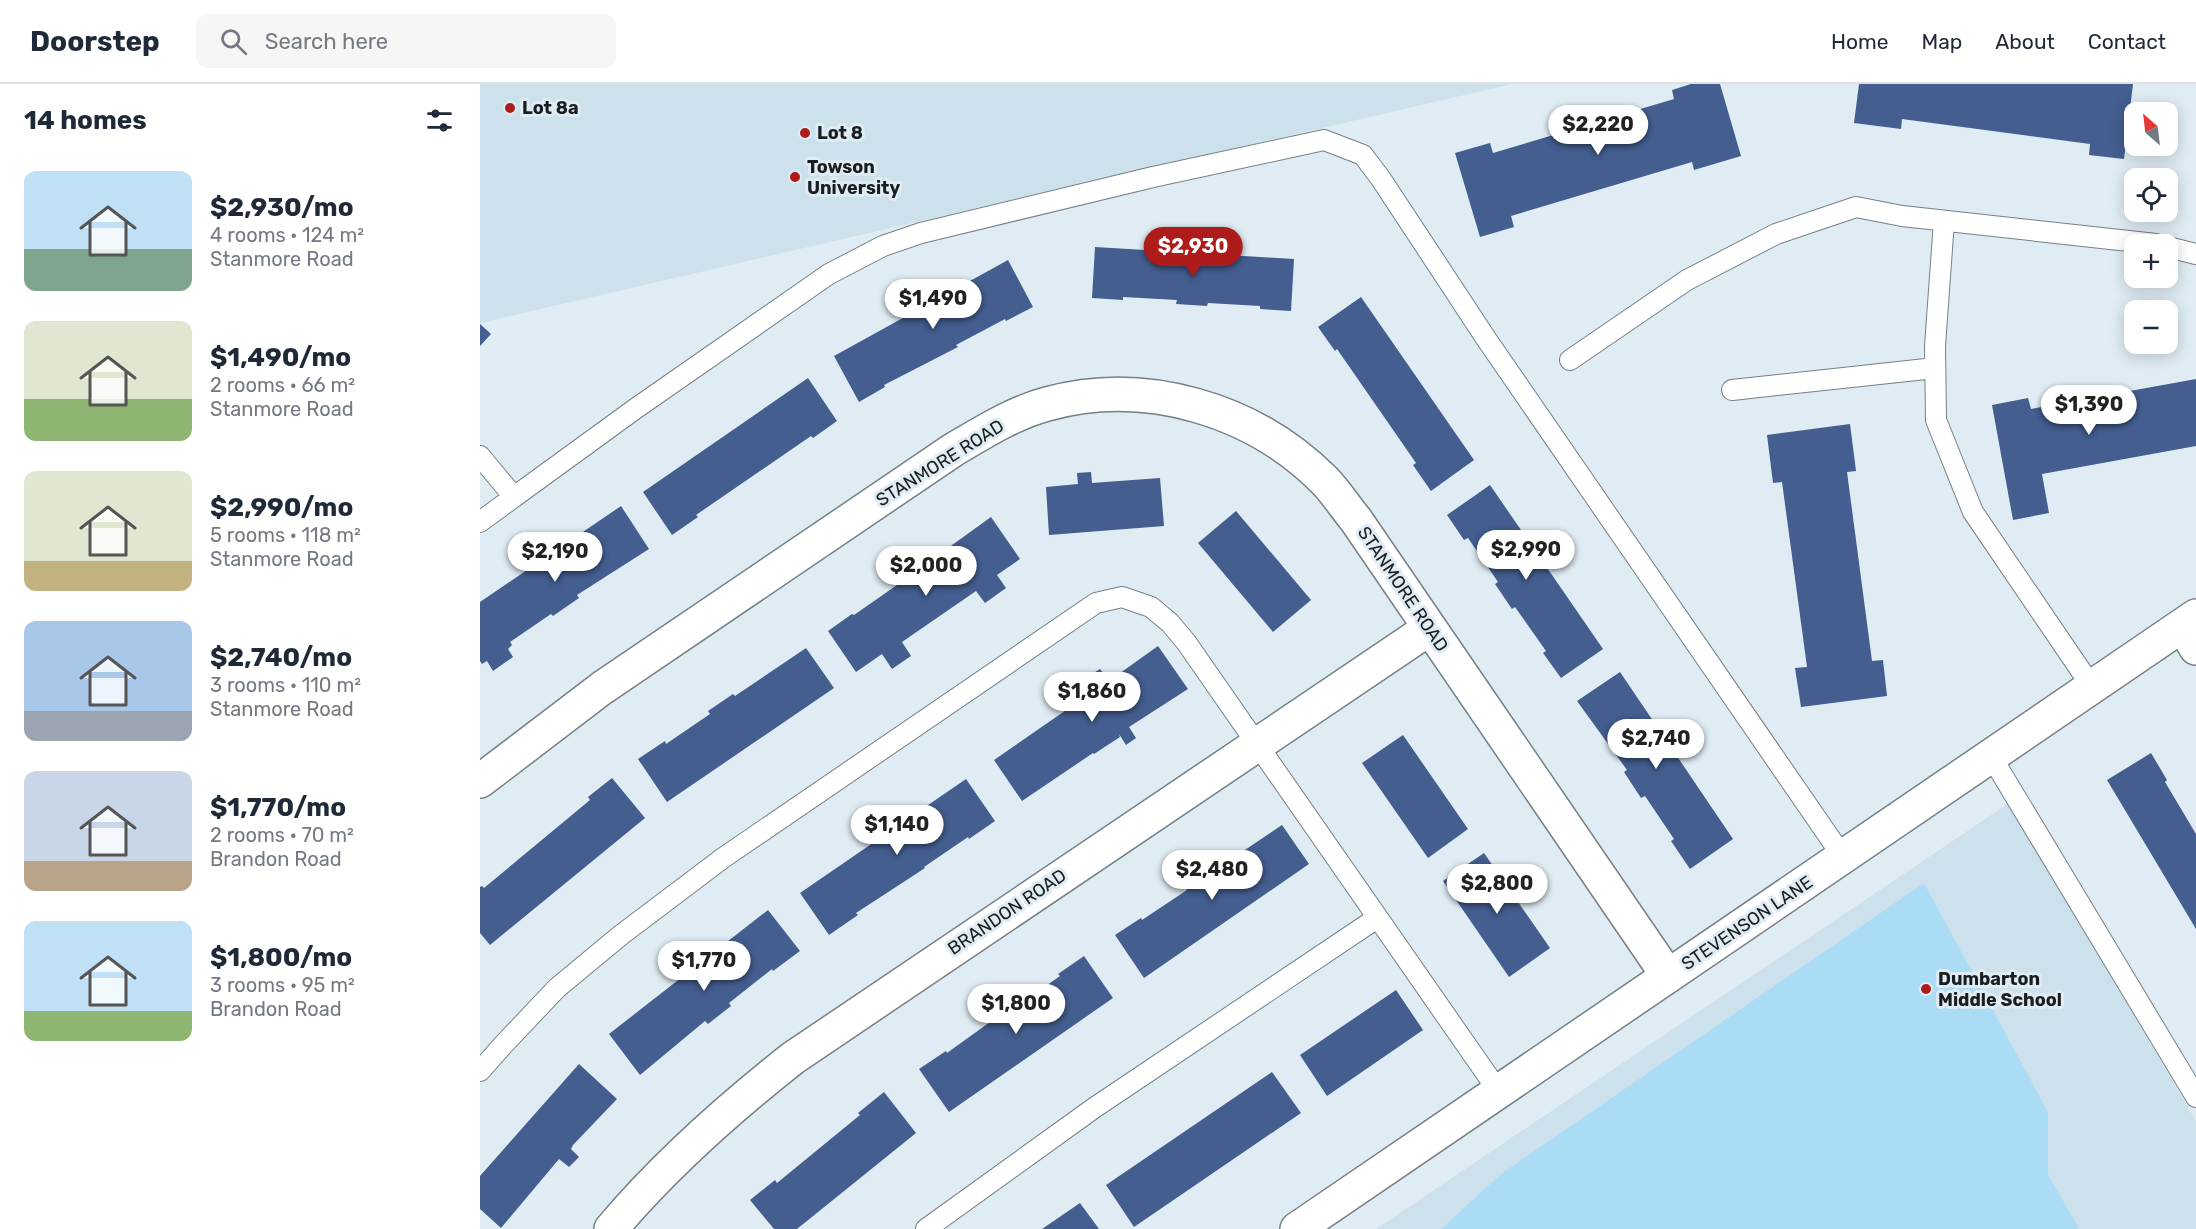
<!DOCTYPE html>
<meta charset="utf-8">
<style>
body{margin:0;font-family:Rubik,sans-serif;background:#f6f6f7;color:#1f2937;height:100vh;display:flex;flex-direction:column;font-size:22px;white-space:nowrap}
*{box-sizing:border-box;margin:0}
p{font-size:20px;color:#747a83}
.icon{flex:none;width:33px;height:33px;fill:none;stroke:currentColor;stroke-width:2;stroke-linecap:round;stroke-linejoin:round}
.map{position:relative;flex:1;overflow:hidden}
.drawer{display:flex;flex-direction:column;background:#fff;width:480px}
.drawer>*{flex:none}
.needle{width:39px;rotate:332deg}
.controls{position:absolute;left:1644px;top:18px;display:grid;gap:12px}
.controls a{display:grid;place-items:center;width:54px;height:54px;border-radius:12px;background:#fff;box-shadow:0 3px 15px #0003;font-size:30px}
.price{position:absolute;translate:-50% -51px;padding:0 14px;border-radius:21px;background:#fff;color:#222;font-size:20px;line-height:39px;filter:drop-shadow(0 2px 3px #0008)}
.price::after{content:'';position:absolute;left:50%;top:36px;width:18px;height:14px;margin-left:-9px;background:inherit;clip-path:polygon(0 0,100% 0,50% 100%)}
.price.current{background:#ad1b1b;color:#fff}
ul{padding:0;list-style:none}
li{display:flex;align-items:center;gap:18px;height:150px;padding:0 24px}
li span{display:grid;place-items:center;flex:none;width:168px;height:120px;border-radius:12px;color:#555}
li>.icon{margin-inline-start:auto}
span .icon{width:72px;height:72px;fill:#fffc;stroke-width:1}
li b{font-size:26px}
h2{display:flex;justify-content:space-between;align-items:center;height:72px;padding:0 24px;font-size:26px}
header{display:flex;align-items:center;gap:36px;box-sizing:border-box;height:84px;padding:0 30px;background:#fff;border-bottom:2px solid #e0e1e3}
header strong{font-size:28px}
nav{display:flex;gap:33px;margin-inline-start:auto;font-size:21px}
.search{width:420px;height:54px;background:#f6f6f7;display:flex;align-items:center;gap:15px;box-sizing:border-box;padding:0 21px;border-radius:12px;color:#747a83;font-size:22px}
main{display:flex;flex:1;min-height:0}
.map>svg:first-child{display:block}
</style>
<header>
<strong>Doorstep</strong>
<div class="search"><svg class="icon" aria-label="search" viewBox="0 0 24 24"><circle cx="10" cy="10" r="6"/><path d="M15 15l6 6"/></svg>Search here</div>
<nav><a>Home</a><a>Map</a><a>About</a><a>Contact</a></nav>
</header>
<main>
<section class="drawer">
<h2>14 homes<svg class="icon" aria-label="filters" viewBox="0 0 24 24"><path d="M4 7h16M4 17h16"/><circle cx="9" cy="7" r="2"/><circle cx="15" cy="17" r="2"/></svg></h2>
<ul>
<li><span style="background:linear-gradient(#bfe0f5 65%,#7fa58c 0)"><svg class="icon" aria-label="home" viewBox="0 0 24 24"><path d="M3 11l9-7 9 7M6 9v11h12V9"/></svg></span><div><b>$2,930/mo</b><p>4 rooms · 124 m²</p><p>Stanmore Road</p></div></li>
<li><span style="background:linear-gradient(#dfe7d0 65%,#8fb573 0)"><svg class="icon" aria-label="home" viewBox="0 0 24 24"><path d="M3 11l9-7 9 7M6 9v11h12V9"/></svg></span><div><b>$1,490/mo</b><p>2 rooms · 66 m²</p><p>Stanmore Road</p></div></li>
<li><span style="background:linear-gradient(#dfe7d0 75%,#c2b280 0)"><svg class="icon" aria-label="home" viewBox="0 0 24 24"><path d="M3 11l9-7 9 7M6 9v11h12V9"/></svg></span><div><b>$2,990/mo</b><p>5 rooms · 118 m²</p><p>Stanmore Road</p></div></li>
<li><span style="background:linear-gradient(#a9c7e8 75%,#9aa5b1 0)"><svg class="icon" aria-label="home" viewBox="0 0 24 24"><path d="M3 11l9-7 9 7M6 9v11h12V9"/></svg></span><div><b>$2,740/mo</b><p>3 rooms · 110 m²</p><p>Stanmore Road</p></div></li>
<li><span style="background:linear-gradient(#c9d6e8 75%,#b9a48a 0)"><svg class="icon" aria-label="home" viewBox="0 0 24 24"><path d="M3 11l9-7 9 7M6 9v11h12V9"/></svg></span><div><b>$1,770/mo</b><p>2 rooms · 70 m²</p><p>Brandon Road</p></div></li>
<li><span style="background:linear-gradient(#bfe0f5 75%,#8fb573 0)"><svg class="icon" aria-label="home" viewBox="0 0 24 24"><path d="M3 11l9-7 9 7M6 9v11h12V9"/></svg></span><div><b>$1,800/mo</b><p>3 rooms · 95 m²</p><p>Brandon Road</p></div></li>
</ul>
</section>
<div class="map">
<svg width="1716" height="1145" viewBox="0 0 1716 1145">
<rect width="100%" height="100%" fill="#dfecf3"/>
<path fill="#cce1eb" d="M0,0h1032l-1032,239z
M1529,719l187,318v108h-820z"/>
<path fill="#abdcf5" d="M1444,799l124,229v62l31,55h-638l60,-55z"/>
<path fill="#435e8f" d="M1211,0h29l21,72 -47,14 -2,-8 -181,54 3,11 -34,10 -25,-84 35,-10 3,10 181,-54 -2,-9z
M1379,0h274l-9,75 -35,-4 1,-11 -188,-25 -1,10 -47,-6z
M615,163l199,12 -3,52 -31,-2v-3l-52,-3 -1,3 -31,-2 1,-4 -54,-3v3l-31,-2z
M528,176l25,47 -27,14 -1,-2 -49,26 2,2 -74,38 1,2 -26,15 -25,-46z
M881,213l113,163 -43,31 -18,-26 3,-2 -79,-114 -2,2 -17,-24z
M0,240l11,10 -11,12z
M328,294l29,43 -24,17 -2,-2 -115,79 2,2 -26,18 -29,-43z
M1716,295v67l-154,28 7,39 -36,7 -21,-115 36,-7 3,11z
M1370,340l6,47 -9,1 25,189 11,-1 4,36 -86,11 -6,-39 12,-1 -25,-185 -9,1 -6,-48z
M611,388l1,11 68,-5 4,48 -115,9 -3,-48 32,-3 -1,-11z
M1010,401l113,164 -42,29 -18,-25 3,-2 -31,-44 -3,2 -17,-25 3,-2 -30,-44 -4,2 -17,-25z
M141,422l28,43 -72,46 2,3 -26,18 -2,-2 -41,28 2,3 -4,4 5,8 -20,14 -6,-10 -5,3 -2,-3v-59z
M756,427l75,89 -38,32 -75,-89z
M511,433l29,42 -23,16 9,13 -21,15 -9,-12 -74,51 9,14 -19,13 -10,-15 -26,18 -28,-41 24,-17 2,1 43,-30 -2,-2 27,-19 1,2z
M678,562l30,43 -59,38 7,11 -10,7 -7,-11 1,3 -26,17 -1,-1 -71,48 -28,-41 104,-72 -9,-12 11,-7 9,12z
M326,564l28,40 -167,114 -29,-43 27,-18 1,3 44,-30 -2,-3 25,-17 2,2z
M1140,588l113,167 -43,30 -19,-28 3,-2 -29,-43 -4,2 -17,-26 3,-2 -50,-69z
M923,651l65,94 -40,29 -66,-95z
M1671,669l16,27 -2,2 31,52v95l-89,-149z
M132,694l33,40 -155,127 -10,-12v-46l2,-1 2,2 106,-88 -2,-3z
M486,695l29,42 -26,18 -1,-2 -44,30 1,1 -69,45 2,2 -29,20 -29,-42z
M802,741l27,39 -165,114 -29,-43 26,-17 1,2 45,-30 -2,-3 25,-17 2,2z
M1004,769l66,95 -41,29 -66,-96z
M288,826l32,41 -27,20 -1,-2 -43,34 2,3 -23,18 -3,-3 -65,54 -31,-41z
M604,872l29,42 -164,114 -30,-43 27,-18 1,2 68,-49 1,3 44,-31 -2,-2z
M916,906l27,40 -96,66 -27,-41z
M99,980l38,35 -44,46 -2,4 8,8 -10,10 -10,-8 -58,69 -21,-19v-33z
M792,988l29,41 -167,114 -28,-42z
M404,1008l32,41 -119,96h-23l-24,-29 25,-20 2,3 83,-68 -2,-2z
M600,1119l19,26h-57z"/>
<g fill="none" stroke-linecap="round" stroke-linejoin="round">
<g stroke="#748086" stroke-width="22">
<path id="lane" d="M1464,137l-9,125 1,74 37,92 119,175
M1688,163l28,7
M1090,276l117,-80 89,-46 80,-27 46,9 254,28
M1252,306l203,-22
M0,372l34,41 121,-88 194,-135 54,-28 38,-13 232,-56 171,-37 39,15 18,24 106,161 356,517
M0,438l34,-25
M1511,672l205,341
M0,987l23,-26 54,-57 64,-53 102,-77 373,-255 26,-6 29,10 19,16 16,19 313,450
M446,1145l168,-121 283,-190"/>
</g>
<g stroke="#748086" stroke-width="36">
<path id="street" d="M1703,542l13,22
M0,697l122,-93 351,-238c29,-17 60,-37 94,-46 98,-27 206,5 277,76 12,12 21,27 32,40l312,456
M131,1145c54,-64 116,-119 182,-171l637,-430"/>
</g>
<g stroke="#748086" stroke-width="36">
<path id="secondary" d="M817,1145l899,-613"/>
</g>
<use href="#lane" stroke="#fff" stroke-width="20"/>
<use href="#street" stroke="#fff" stroke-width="33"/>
<use href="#secondary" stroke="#fff" stroke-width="33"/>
</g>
<g fill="#ad1b1b" stroke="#dfecf3" stroke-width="2">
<circle cx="30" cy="24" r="6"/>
<circle cx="325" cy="49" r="6"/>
<circle cx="315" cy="93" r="6"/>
<circle cx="1446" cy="905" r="6"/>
</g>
<g text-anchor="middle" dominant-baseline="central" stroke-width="6" stroke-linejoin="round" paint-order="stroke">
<g font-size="18" font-weight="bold" fill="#191e20" stroke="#dfecf3" text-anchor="start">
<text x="42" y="24">Lot 8a</text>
<text x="337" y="49">Lot 8</text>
<text x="327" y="83">Towson<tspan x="327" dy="21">University</tspan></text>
<text x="1458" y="895">Dumbarton<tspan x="1458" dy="21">Middle School</tspan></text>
</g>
<g font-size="18" fill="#191e20" stroke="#dfecf3">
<text transform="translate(460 379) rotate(-32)">STANMORE ROAD</text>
<text transform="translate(923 505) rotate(56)">STANMORE ROAD</text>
<text transform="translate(527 828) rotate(-34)">BRANDON ROAD</text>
<text transform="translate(1267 839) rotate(-34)">STEVENSON LANE</text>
</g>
</g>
</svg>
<div class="controls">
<a><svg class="needle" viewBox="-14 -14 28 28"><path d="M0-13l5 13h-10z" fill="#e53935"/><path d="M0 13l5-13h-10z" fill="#747a83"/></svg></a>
<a><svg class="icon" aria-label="locate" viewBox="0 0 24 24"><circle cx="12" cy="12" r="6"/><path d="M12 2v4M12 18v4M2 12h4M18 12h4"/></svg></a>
<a>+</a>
<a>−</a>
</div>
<b class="price" style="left:1118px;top:72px">$2,220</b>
<b class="price current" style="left:713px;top:194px">$2,930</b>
<b class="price" style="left:453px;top:246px">$1,490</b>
<b class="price" style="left:1609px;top:352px">$1,390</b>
<b class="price" style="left:1046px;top:497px">$2,990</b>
<b class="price" style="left:75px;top:499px">$2,190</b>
<b class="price" style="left:446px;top:513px">$2,000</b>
<b class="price" style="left:612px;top:639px">$1,860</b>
<b class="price" style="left:1176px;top:686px">$2,740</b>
<b class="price" style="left:417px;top:772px">$1,140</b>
<b class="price" style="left:732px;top:817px">$2,480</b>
<b class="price" style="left:1017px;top:831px">$2,800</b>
<b class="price" style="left:224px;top:908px">$1,770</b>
<b class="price" style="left:536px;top:951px">$1,800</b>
</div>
</main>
